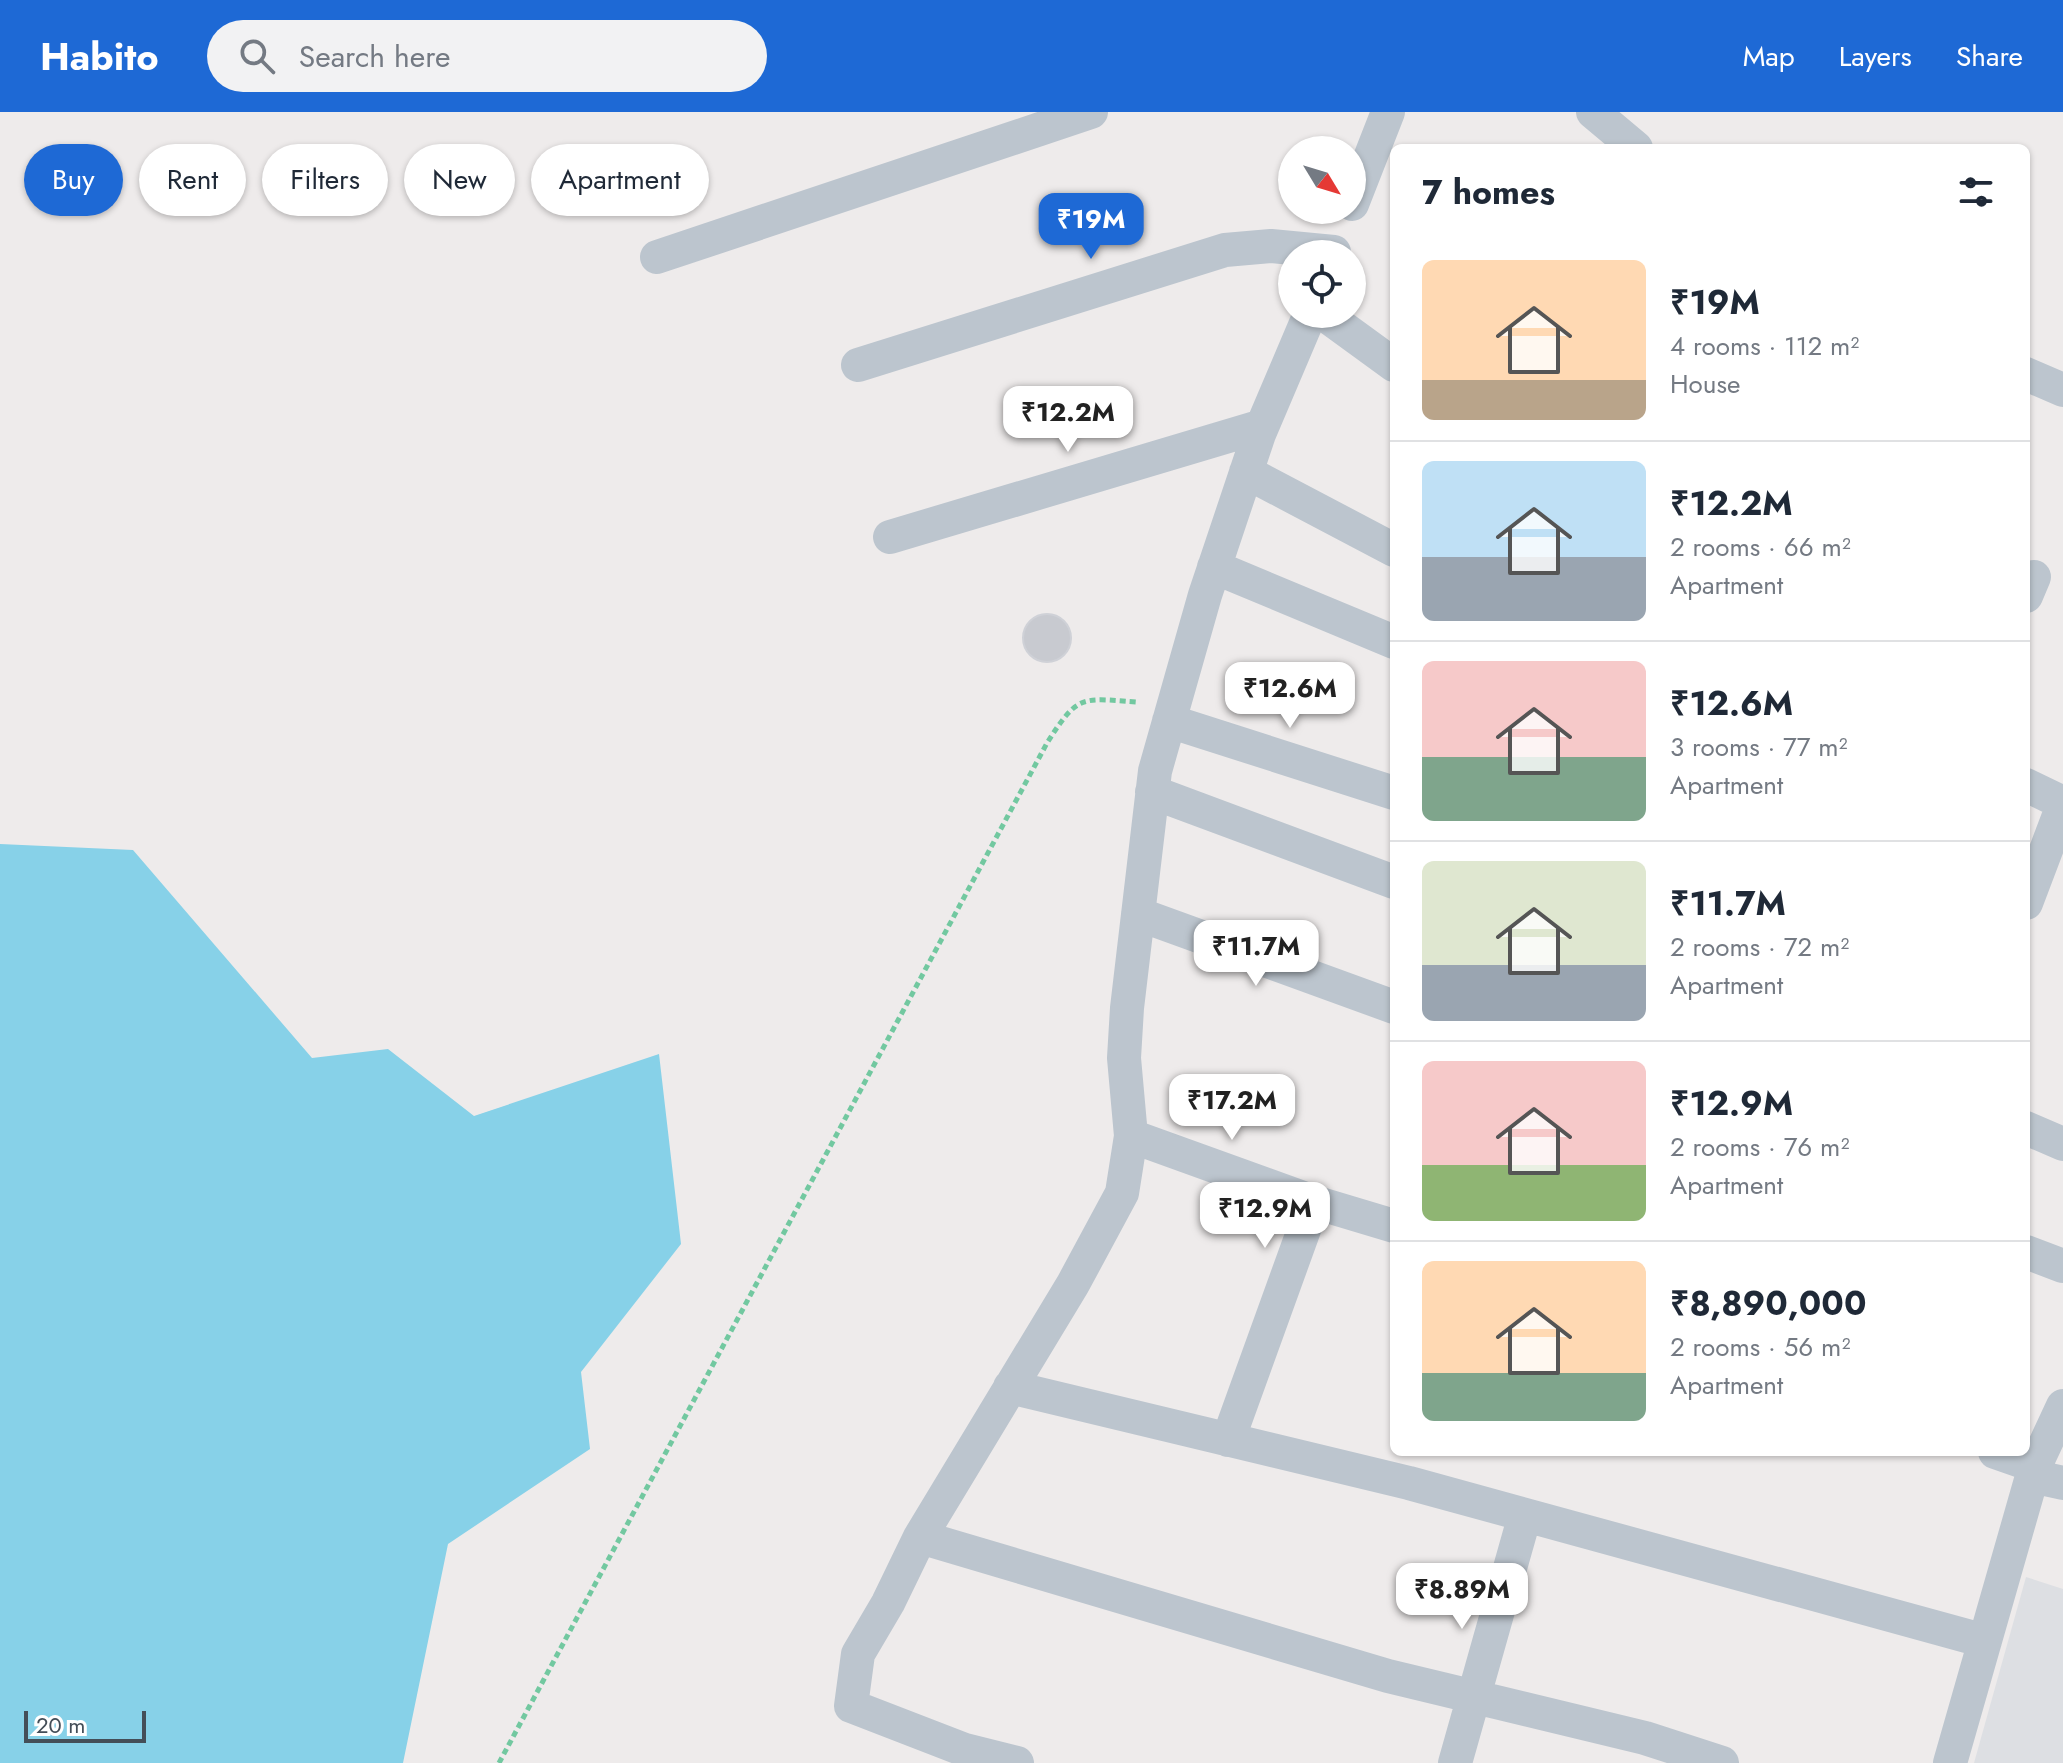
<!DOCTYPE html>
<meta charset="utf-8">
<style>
body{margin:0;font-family:Jost,sans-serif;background:#f2f2f3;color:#1f2937;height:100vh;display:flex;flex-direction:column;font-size:30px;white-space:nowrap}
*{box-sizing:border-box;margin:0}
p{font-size:26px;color:#747a83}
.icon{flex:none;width:44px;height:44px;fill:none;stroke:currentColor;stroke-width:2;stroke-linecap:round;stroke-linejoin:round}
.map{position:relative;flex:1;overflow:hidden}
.drawer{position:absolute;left:1390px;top:32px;width:640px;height:1312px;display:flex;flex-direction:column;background:#fff;border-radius:12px;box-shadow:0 2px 6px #0004}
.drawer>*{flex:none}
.hud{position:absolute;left:24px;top:32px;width:760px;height:72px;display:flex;gap:16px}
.needle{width:52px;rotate:128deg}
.fabs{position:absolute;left:1278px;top:24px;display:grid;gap:16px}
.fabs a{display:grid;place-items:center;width:88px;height:88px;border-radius:50%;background:#fff;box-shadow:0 2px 6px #0004;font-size:40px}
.scale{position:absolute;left:24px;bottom:20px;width:122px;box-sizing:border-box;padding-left:8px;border:4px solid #444e58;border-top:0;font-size:22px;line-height:28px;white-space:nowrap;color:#444e58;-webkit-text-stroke:6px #fff;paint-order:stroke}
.price{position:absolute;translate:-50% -68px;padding:0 18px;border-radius:16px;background:#fff;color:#222;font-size:26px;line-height:52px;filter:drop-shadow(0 2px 4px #0008)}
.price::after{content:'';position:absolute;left:50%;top:48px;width:24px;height:18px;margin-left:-12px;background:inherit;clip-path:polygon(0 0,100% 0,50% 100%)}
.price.active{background:#1e69d5;color:#fff}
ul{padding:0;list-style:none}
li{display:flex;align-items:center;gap:24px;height:200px;padding:0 32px}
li+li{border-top:2px solid #e0e1e3}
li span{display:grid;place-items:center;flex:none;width:224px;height:160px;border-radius:12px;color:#555}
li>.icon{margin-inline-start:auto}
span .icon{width:96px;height:96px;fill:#fffc;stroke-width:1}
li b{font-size:34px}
h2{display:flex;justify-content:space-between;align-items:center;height:96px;padding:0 32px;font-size:34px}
.chip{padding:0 28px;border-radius:36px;background:#fff;box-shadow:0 2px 6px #0004;font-size:28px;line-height:72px}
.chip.active{background:#1e69d5;color:#fff}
header{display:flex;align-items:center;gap:48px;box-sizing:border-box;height:112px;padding:0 40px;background:#1e69d5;color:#fff}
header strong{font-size:38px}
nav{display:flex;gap:44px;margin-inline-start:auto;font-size:28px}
.search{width:560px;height:72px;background:#f2f2f3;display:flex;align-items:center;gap:20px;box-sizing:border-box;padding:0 28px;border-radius:44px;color:#747a83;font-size:30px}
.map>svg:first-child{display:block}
</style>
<header>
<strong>Habito</strong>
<div class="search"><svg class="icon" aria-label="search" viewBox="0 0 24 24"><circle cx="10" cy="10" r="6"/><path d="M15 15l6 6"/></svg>Search here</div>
<nav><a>Map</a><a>Layers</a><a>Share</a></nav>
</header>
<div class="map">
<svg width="2063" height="1651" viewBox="0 0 2063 1651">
<rect width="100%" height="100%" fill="#eeebeb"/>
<path fill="#dddfe3" d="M2026,1465l37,12v174h-89z"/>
<path fill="#87d1e8" d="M0,732l133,6 179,208 76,-9 86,67 185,-62 22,190 -100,128 9,77 -142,95 -45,219h-403z"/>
<path fill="#c8cad0" stroke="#cfd1d7" stroke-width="2" d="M1023 526a24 24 0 1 1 48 0a24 24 0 1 1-48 0Z"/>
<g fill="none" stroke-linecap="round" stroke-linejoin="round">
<path stroke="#72c8a0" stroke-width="5" stroke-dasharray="6 4" stroke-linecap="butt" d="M499,1651l548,-1020c31,-49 34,-45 89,-41"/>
<path stroke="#bcc5ce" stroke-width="34" d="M1593,0l43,36
M1352,92l36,-92
M657,145l434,-145
M1324,202l70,51
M858,253l367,-115 46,-4 63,6
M2026,262l37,16
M1246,360l148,78
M890,425l372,-111
M1214,455l180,75
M2026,484l8,-19
M1169,609l225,72
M2026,673l37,18
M1152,680l242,90
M2026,791l37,-98
M1138,802l256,93
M2026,1016l37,16
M1131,1024l183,66
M2026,1140l37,14
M1010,1275l399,96 576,158
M1228,1328l86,-238 80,24
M2035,1354l28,-60
M2032,1364l31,7
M920,1425l468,139 257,62 77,25
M1017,1651l-52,-13 -114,-44 7,-52 30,-51 32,-66 153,-253 49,-91 9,-57 -7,-78 3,-50 28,-237 50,-176 54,-161 51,-120
M1455,1651l70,-248
M1950,1651l85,-297 -40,-14"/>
</g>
</svg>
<div class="fabs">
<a><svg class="needle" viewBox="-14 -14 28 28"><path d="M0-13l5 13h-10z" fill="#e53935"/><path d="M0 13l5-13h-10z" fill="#747a83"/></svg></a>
<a><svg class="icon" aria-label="locate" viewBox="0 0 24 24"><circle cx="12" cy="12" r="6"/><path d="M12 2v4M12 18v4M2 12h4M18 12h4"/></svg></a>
</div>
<div class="scale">20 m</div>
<b class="price active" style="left:1091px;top:149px">₹19M</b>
<b class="price" style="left:1068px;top:342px">₹12.2M</b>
<b class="price" style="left:1290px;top:618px">₹12.6M</b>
<b class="price" style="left:1256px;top:876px">₹11.7M</b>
<b class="price" style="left:1232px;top:1030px">₹17.2M</b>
<b class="price" style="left:1265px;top:1138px">₹12.9M</b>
<b class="price" style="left:1462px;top:1519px">₹8.89M</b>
<div class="hud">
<a class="chip active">Buy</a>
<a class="chip">Rent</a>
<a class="chip">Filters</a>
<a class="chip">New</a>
<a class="chip">Apartment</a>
</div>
<section class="drawer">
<h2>7 homes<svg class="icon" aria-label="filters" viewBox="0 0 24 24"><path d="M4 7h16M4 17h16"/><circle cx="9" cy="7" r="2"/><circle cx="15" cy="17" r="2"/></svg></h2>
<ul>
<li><span style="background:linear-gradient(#ffd9b3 75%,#b9a48a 0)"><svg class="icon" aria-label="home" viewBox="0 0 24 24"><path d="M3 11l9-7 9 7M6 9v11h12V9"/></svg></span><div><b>₹19M</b><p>4 rooms · 112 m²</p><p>House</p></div></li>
<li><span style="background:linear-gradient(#bfe0f5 60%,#9aa5b1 0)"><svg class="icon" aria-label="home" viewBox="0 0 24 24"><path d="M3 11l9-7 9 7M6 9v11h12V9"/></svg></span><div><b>₹12.2M</b><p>2 rooms · 66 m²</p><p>Apartment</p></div></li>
<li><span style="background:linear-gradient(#f6c9c9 60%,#7fa58c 0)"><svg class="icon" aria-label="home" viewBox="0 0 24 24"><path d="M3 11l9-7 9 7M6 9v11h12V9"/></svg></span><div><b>₹12.6M</b><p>3 rooms · 77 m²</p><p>Apartment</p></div></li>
<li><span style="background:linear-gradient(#dfe7d0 65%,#9aa5b1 0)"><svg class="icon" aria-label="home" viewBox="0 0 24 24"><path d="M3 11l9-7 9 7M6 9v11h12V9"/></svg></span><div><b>₹11.7M</b><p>2 rooms · 72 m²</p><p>Apartment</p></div></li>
<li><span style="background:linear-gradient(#f6c9c9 65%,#8fb573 0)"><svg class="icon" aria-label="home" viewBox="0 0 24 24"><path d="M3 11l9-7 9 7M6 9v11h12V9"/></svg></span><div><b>₹12.9M</b><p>2 rooms · 76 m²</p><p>Apartment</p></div></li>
<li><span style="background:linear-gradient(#ffd9b3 70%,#7fa58c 0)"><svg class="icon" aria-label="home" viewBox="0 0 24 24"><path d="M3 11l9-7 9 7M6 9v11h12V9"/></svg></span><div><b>₹8,890,000</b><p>2 rooms · 56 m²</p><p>Apartment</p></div></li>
</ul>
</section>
</div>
